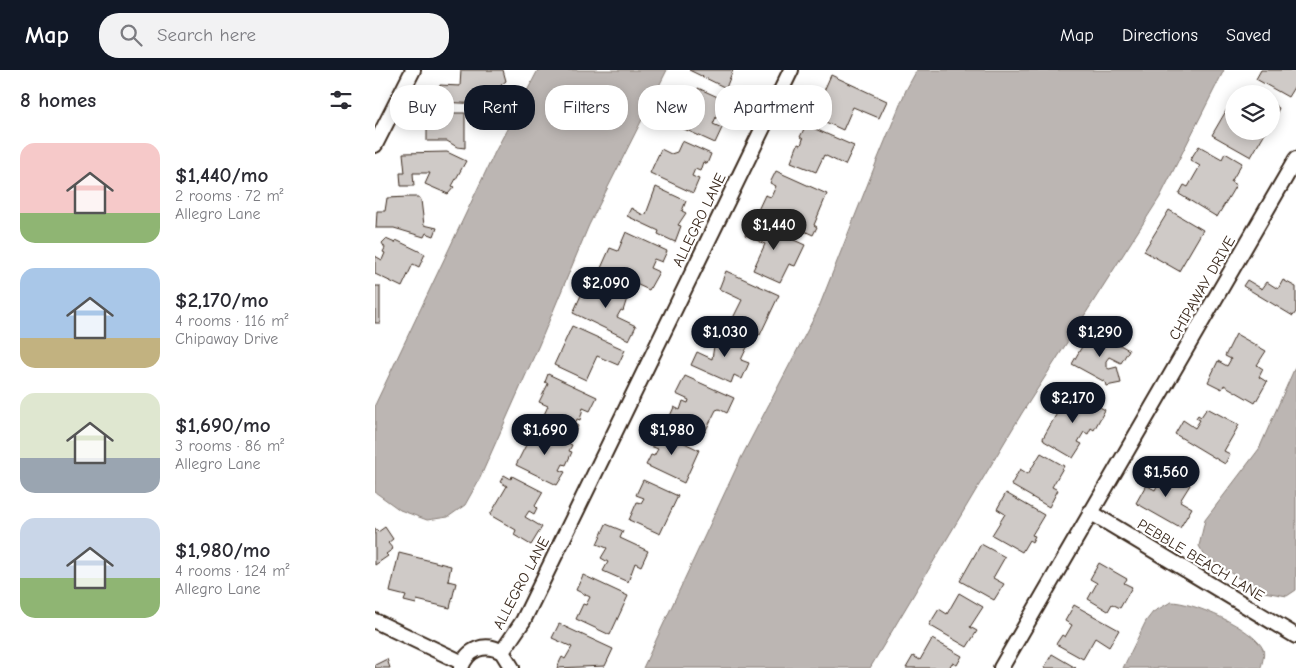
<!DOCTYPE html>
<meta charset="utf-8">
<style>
body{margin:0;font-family:"Comic Neue",sans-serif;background:#f2f2f3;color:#2b2b33;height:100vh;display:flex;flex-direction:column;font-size:19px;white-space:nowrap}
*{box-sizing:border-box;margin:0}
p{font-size:16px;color:#7c7c81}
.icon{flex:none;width:28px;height:28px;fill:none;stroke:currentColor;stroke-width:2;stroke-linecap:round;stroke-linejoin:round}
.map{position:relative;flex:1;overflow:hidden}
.drawer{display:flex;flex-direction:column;background:#fff;width:375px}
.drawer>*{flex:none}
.top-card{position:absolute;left:15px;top:15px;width:475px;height:45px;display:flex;gap:10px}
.tools{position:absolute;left:850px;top:15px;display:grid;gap:10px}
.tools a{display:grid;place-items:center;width:55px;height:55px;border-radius:50%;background:#fff;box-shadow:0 2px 12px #0003;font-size:25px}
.price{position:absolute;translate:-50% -42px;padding:0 11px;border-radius:18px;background:#111827;color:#fff;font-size:16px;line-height:32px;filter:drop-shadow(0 1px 2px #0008)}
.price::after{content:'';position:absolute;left:50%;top:30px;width:15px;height:11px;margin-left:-8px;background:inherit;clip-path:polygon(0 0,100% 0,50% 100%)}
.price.active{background:#222;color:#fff}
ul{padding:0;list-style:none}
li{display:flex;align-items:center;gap:15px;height:125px;padding:0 20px}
li span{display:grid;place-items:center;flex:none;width:140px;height:100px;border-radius:15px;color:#555}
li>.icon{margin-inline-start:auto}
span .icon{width:60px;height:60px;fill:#fffc;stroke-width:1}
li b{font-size:21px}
h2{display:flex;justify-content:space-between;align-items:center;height:60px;padding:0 20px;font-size:21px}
.tag{padding:0 18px;border-radius:20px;background:#fff;box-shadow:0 2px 12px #0003;font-size:18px;line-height:45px}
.tag.active{background:#111827;color:#fff}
header{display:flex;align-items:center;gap:30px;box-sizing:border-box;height:70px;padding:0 25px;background:#111827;color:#fff}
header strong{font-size:24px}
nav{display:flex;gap:28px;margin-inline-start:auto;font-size:18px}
.search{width:350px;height:45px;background:#f2f2f3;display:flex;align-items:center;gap:12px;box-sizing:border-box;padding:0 18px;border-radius:20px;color:#7c7c81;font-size:19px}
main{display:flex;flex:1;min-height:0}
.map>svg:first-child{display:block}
</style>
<header>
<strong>Map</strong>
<div class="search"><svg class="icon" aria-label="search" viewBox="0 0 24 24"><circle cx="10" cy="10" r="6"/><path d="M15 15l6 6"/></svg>Search here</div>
<nav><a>Map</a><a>Directions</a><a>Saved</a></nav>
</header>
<main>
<section class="drawer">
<h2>8 homes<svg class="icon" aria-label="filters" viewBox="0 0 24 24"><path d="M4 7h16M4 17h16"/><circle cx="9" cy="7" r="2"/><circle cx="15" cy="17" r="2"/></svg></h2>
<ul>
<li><span style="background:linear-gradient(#f6c9c9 70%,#8fb573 0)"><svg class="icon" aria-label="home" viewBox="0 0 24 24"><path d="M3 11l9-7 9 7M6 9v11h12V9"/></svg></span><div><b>$1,440/mo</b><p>2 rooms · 72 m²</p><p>Allegro Lane</p></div></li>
<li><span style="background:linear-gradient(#a9c7e8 70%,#c2b280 0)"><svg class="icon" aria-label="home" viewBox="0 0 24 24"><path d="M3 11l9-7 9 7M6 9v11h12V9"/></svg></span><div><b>$2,170/mo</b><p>4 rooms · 116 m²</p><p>Chipaway Drive</p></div></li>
<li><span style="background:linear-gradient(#dfe7d0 65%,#9aa5b1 0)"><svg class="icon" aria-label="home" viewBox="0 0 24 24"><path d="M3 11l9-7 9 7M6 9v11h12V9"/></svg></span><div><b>$1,690/mo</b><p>3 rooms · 86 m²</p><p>Allegro Lane</p></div></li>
<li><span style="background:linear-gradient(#c9d6e8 60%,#8fb573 0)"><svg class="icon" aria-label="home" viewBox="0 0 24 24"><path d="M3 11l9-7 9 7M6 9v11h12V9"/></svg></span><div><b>$1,980/mo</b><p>4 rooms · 124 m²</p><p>Allegro Lane</p></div></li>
</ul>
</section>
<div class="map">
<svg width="921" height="598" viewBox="0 0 921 598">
<rect width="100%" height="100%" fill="#fff"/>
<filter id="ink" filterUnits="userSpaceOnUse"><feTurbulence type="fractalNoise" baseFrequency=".02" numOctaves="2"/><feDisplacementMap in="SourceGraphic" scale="10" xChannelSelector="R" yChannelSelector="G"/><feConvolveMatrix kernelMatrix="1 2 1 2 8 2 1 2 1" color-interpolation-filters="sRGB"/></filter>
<g filter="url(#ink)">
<path fill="#bcb6b3" stroke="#887e77" d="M163,0h129l-78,155 -50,120 -59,133 -15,27 -17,12 -21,3 -27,-10 -25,-18v-87l120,-253z
M542,0h307l-64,127 -138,216 -152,255h-227l98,-210 76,-146 59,-149 30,-73z
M921,295v225l-9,6 -29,-5 -53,-35 -6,-10 6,-26 54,-71z
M796,532c22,0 82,26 92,47 2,6 -1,13 -2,19h-138l23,-47 7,-9z"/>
<path fill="#cfcac7" stroke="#3b2a1e" d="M86,0h42l3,11 -5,4v7h-11l-7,3v9l-45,-2 2,-17 20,1z
M314,0h44l-7,18z
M886,0h35v14l-8,13 -32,-18z
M456,5l56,26 -8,17 -26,-11 -10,23 -26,-12 11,-22 -5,-3z
M323,18l35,16 -5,10 -4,-2 -3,7 -5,-2 -3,7 9,4 -7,15 -42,-19 11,-23 7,3z
M896,33l8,5 -8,17z
M855,34l4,2v25h32l-15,26 -39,-22z
M62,43h28v35l-8,-1 -10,-6h-20v-15h13v-4l-3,1z
M431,55l48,21 -9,19 -21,-10 -8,17 -25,-10 7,-18 3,1 2,-6 -3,-2z
M307,71l29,13 -4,10 -4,-2 -3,9 -5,-2 -3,7 7,3 -6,14 -43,-20 11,-24 10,5 6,-2z
M824,76l23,13 3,-6 17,10 -11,19 5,3 -19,32 -38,-23 5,-9 4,2 12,-21 -10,-6z
M72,82l19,9 -14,25 2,1 -6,7 -23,-10 5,-11h-17l1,13h-13l-1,-13h5l-2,-20z
M401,101l51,23 -13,31 3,2 -4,8 -55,-25 7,-15 6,2 5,-11 -6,-3z
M281,117l30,14 -4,10 4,2 -8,12 3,1 -6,16 -17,-8 1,-3 -32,-15 4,-8 12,7 3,-1z
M33,127h11l2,3 3,25 13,3 -3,8 -8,-3 -2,4 -30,-9h-18l1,-17h8l2,-13z
M794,140l34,20 -24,41 -35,-20z
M377,151l53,24 -10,21 -6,-2 -9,18 -27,-12 12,-26 -20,-9z
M251,162l41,19 -5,11 -8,-3 -4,9 9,4 -10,18 -48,-22 9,-20 8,3z
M11,169l9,4 1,-3 29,14 -6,13 -6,-3 -11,23 -27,-13v-18l7,4 3,-7 -2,-1 2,-4 -3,-5z
M351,201l53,24 -19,40 -29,-13 11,-22 -23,-11z
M225,209l29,13 -6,19 -2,-1 -4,7 19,9 -7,14 -56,-27 9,-20 10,4z
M872,210l15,9 5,-7 11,7 5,-9 13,7v25l-3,4 -50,-30z
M0,216h5v37h-5z
M197,256l53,24 -7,15 -21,-9 -11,24 -32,-15z
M344,259l30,14 -8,17 8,3 -3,7 -4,9 -8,-4 -3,8 -40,-18 6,-13 15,7 2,-13 4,-1 2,-5 -5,-2z
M717,259l37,21 -8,13 -12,-6 -3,4v6l3,2 8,-2 4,16 -15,3 -1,-4 -33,-18z
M861,264l30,17 -9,14 6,4 -4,8 8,5 -12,21 -31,-18 -2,4 -14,-7 10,-21 9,5 4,-7 -6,-3z
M173,304l49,23 -7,14 -7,-3 -3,12 -3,-1 -2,5 3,2 -4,8 -32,-15 6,-13 -9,-4 9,-18 -3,-2z
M310,306l49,22 -7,15 -8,-4 -3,1 -11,22 -35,-16 4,-9 6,3 3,-9 5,2 1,-3 -13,-6z
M697,321l33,19 -11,20 -3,-2 -3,6 -4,-2 -6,10 4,2 -9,14 -29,-17 -1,-3 26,-46z
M832,338l32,17 -15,26 6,3 -5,10 -50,-30 8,-14 12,8 5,-8 -4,-2 2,-3 3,2z
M160,357l37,18 -3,6 3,1 -6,13 -3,-1 -3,6 5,2 -8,13 -41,-20z
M280,359l44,21 -15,33 -38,-18 5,-10 3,1 4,-7 -10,-4z
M666,383l23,13 -12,21 6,3 -9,17 -38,-22 9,-16 8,5z
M782,396l33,19 -10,16 12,7 -12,20 -44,-25 10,-18 9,5 5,-10 -9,-5z
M129,405l7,4 1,-3 31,16 -8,14 2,2 -3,6 -5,-3 -4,6 17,10 -11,18 -17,-10 2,-5 -26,-15 17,-29 -7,-4z
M268,410l35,16 -18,38 -31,-14 8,-18 4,1 3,-5 -8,-3z
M631,423l38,22 -12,20 3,1 -3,6 -3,-2 -7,12 -30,-17 13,-21 -8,-5z
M231,454l17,7 -3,7 28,13 -7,15 -6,-3 -7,19 -25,-11 5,-9 -7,-4 6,-10 -10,-4z
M10,457l8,12 -5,4 5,6 -7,5 2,2 -13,9v-37l3,4z
M606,474l24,13 -12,21 11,6 -10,16 -34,-19z
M24,483l52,13 -3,15 8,2 -6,25 -33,-8 -1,4 -12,-3 2,-5 -16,-4z
M724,493l28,16 -3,4 8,4 -12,21 -8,-4 -4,7 -20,-12 9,-16 -7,-4z
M208,505l45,21 -18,39 -34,-16 7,-15 3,1 4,-8 -14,-7z
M584,523l24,14 -13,20 7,4 -10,16 -38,-22 10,-16 8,5z
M699,535l45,25 -10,17 -14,-9 -12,21 -27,-15 6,-9 3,2 7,-12 -7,-4z
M184,554l54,25 -8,17 -48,2 3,-7 2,-4 3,2 7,-12 -20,-9z
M557,569l30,17 -5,9 -5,-2 -3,5h-43l7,-12 7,4z
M677,584l24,14h-32z
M12,589l3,9h-15v-3z"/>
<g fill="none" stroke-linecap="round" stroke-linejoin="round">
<g stroke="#3b2a1e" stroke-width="18">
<path id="minor" d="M0,75l38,-75
M715,442l206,124
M0,551l88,42
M127,582l21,-31 268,-551
M86,598c6,-19 24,-26 41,-16l10,16
M626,598l295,-509"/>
</g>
<use href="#minor" stroke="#fff" stroke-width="14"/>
</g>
</g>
<g text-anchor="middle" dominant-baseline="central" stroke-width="4.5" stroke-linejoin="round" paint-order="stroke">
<g font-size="15" fill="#3b2a1e" stroke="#fff">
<text transform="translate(324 150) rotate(-64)">ALLEGRO LANE</text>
<text transform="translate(827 218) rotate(-60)">CHIPAWAY DRIVE</text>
<text transform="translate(826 490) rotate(31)">PEBBLE BEACH LANE</text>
<text transform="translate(146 513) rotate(-62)">ALLEGRO LANE</text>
</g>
</g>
</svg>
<div class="tools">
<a><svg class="icon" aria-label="layers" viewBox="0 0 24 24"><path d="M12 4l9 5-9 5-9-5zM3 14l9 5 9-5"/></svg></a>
</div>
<b class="price active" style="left:399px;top:181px">$1,440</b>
<b class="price" style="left:231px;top:239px">$2,090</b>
<b class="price" style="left:350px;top:288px">$1,030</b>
<b class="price" style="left:725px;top:288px">$1,290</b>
<b class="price" style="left:698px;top:354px">$2,170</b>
<b class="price" style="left:170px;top:386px">$1,690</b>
<b class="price" style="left:297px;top:386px">$1,980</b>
<b class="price" style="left:791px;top:428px">$1,560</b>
<div class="top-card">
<a class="tag">Buy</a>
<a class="tag active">Rent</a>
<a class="tag">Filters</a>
<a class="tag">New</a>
<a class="tag">Apartment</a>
</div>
</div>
</main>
